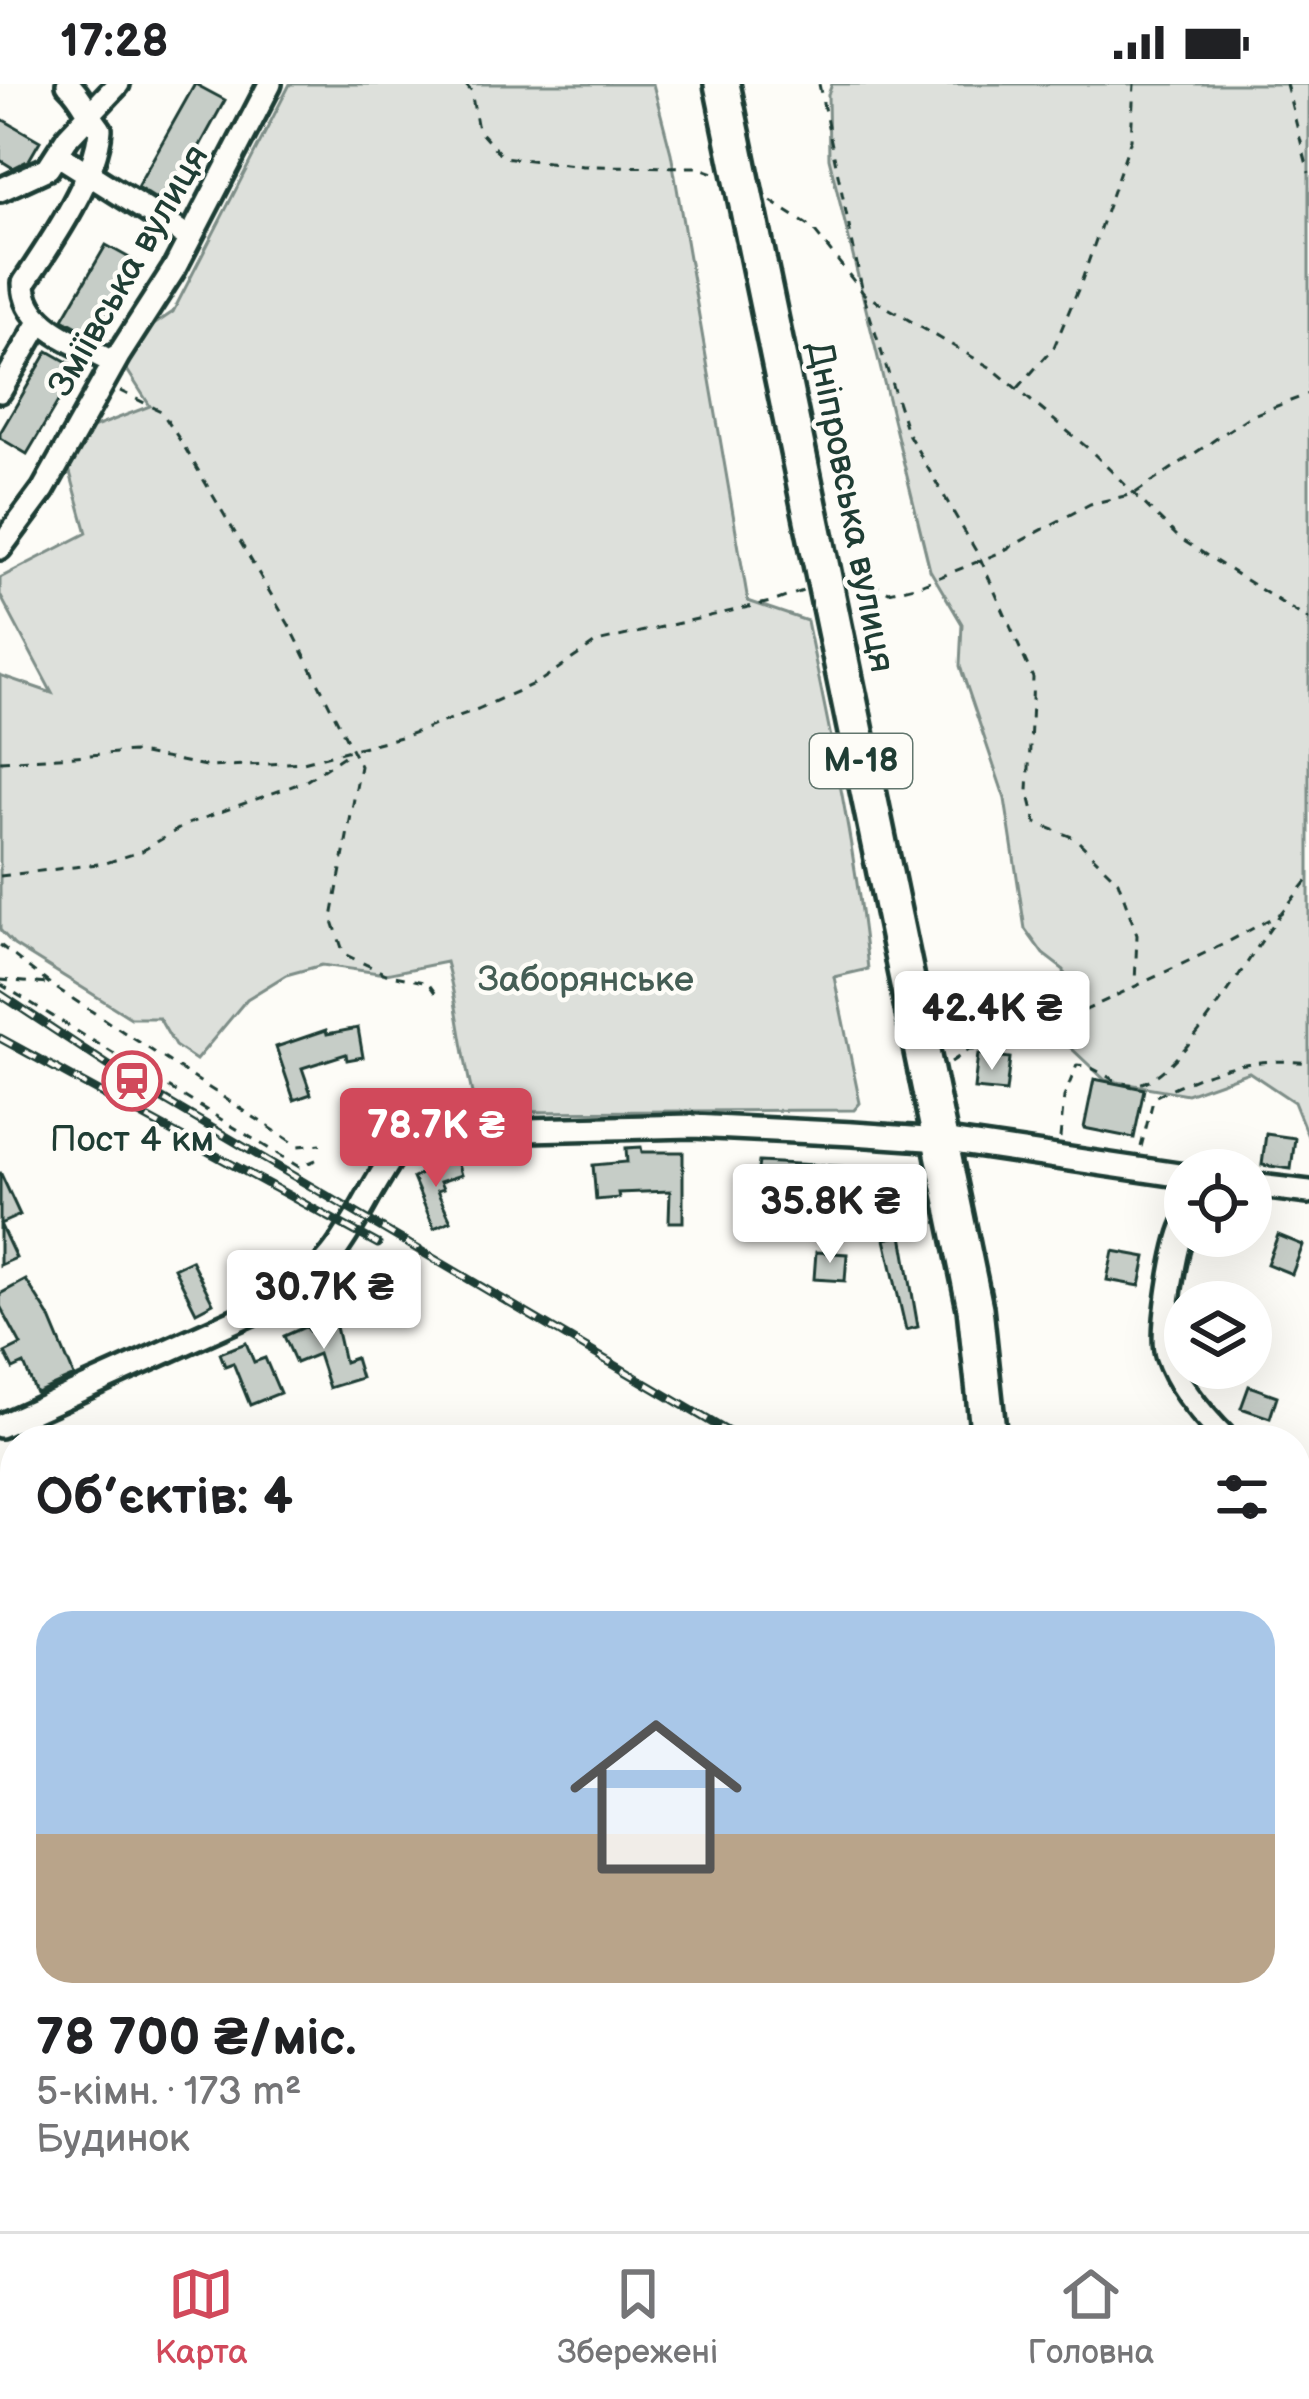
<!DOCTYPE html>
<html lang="uk">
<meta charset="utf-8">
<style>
body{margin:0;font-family:"Balsamiq Sans",sans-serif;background:#f6f6f6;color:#202124;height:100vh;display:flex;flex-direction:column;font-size:45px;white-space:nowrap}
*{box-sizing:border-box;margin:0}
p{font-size:39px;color:#757577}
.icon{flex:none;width:66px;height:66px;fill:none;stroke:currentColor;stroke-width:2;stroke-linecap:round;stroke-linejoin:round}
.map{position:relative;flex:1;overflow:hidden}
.side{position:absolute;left:0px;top:1341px;width:1311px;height:807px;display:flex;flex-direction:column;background:#fff;border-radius:48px 48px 0 0;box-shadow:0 12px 48px #0002}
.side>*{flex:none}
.controls{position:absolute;left:1164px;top:1065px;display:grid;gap:24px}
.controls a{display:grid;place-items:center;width:108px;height:108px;border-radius:50%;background:#fff;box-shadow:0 12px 48px #0002;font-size:60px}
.price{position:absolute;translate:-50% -102px;padding:0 27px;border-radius:12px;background:#fff;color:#222;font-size:39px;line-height:78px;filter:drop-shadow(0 3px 6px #0008)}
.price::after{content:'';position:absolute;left:50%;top:72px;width:36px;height:27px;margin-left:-18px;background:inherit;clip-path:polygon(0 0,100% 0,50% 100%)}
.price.current{background:#d1495b;color:#fff}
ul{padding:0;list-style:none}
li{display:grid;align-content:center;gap:24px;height:636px;padding:0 36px}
li span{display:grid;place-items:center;height:372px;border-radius:36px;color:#555}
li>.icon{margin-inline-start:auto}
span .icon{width:216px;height:216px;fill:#fffc;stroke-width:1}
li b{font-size:51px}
h2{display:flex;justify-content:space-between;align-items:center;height:144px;padding:0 36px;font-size:51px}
.status{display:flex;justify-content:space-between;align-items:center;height:84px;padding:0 60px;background:#fff;direction:ltr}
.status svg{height:33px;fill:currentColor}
.menu{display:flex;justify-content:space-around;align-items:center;height:168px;border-top:3px solid #e0e0e0;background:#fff;font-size:33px;color:#757577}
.menu a{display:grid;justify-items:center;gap:6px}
.menu .current{color:#d1495b}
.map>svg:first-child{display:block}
</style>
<div class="status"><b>17:28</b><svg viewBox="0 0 49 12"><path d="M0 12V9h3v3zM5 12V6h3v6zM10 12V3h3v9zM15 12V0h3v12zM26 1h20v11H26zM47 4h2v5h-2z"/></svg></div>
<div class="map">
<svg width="1309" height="2147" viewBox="0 0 1309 2147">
<rect width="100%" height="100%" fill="#fdfcf7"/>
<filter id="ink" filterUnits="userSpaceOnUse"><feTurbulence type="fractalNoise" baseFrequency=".00833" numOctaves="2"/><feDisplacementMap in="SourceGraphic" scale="24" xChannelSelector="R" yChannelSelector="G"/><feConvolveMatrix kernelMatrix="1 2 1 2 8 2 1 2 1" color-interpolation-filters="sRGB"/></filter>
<g filter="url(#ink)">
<path fill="#dde0db" stroke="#7e8e88" stroke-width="3" d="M290,0h363l18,69 77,448 59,20c24,116 49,231 61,348l-34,8 26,126 -6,7 -377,2c-15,-49 -17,-101 -31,-150l-60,12 -64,-9 -36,10 -39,24 -51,61 -21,-14 -16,-28h-28l-117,-73 -14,-15v-255l52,18 -52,-98v-17l87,-45 -26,-93 89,-34 -35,-55 58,-39z
M832,0h477v1055l-15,-37 -45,-30 -62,22 -82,-14 -35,-33 -6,-77 -21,-16 -18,-25 -20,-130 -45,-133 2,-42 -32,-54 -101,-412 -1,-63z
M15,1769v151l-15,15v-160z
M1296,1782l13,9v356h-412l3,-14h396z
M15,1970v163h727l-3,14h-739v-175z"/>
<path fill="#c6cdc7" stroke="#1f3d34" stroke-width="3" d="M195,0l30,16 -58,106 -30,-19z
M0,34l40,23 -11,19 -16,8 -13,-8z
M106,161l29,16 -43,74 -29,-16z
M48,267l30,17 -51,86 -27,-16v-5z
M358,944l5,29 -16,3 -1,-6 -44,14 9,26 -17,6 -18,-53 50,-17 1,4z
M978,970l32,4 -4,34 -32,-3z
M1094,995l50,10 -10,49 -50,-10z
M1266,1050l29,4 -4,31 -29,-4z
M641,1063l1,5h41v70h-14l1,-31 -52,2 1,5 -23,2 -3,-35 34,-3 -1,-14z
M456,1074l5,17 -21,7 3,7 -6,2 14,30 -17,7 -21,-50z
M759,1078l94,5 -1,52 -17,-1 2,-29 -81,-6z
M0,1088l20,43 -20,9 16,34 -16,7z
M902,1151l16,92 -12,3 -21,-91z
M1278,1151l25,10 -11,29 -25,-10z
M1113,1167l33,6 -6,29 -33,-6z
M816,1168l31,2 -2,27 -31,-2z
M191,1176l22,43 -17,9 -22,-44z
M26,1196l23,36 25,60 -38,17 -12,-29 -11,5 -8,-16 16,-8 -21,-39v-12z
M334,1234l10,44 11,-4 6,20 -32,10 -11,-34 -22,9 -12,-27 23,-10 2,5z
M246,1259l8,19 11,-4 15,35 -30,12 -17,-42 -8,3 -5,-13z
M1249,1302l28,10 -7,22 -29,-10z"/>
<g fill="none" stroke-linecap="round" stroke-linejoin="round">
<g stroke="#1f3d34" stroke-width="30">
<path id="minor" d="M68,0c15,14 19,29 32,45 -3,47 -49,114 -76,154 0,45 56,61 90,80
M57,70l133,84
M0,106l48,-22 20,-31 50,-53
M0,307l40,-69
M0,464l43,-58 75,-134 56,-87 96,-185
M1251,1101l58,7
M1185,1141c-10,21 -25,109 -18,130 10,31 38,63 60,85
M0,1342l283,-127c61,-39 71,-85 110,-143 15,-18 33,-20 55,-24l245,-6 160,8 88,6 244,36
M1296,1409l13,5
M1296,1650l13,7"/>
</g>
<g stroke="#1f3d34" stroke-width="42">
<path id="highway" d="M722,0l253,1224 14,132
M873,2147l2,-14"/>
</g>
<path stroke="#1f3d34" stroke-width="3" stroke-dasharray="9 9" stroke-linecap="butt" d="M465,0l6,7 7,39 25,27 80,9 114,1 17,6
M819,0l43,204
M1286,0l23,89
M771,117l41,27 52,66 129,75 97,81 89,88 130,82
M864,213l43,135 73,126 53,120 -5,113 8,32 39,15 43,43 19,54 -2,49
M1018,304l36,-41 28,-67 49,-141 3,-55
M120,307l41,20 24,37 107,182 68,136 -28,152 12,36 42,20 42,9 8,11
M854,497l11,-2 24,13 34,-8 76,-31 91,-49 44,-10 116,-78 59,-22
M0,677l133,-9 78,15 92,-5 105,-27 70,-26 62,-28 57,-39 178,-41 28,-10
M0,792l106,-13 36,-12 43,-26 121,-44 44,-29
M0,861l50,39 248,162 23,-2
M0,896l48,4
M0,900l299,183 24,-10
M951,978l18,-12 22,-1 76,-30 159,-76 55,-30 28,-34
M1060,1054l4,-41 13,-32c22,0 35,22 60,19 42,-4 114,-132 143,-169
M1141,1063l13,-50c54,-27 94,-41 155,-34
M1296,2109l13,20"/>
<use href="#minor" stroke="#fdfcf7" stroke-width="21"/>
<use href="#highway" stroke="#fdfcf7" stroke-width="33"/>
<g stroke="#1f3d34" stroke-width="9">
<path id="rail" d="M0,910l132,87 610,359
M0,954l378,206
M1296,1694l13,8"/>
</g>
<use href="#rail" stroke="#fdfcf7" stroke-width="4.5" stroke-dasharray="14" stroke-linecap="butt"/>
</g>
</g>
<defs>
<g id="station-ring" transform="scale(3)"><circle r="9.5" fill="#fdfcf7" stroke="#d1495b" stroke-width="1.5"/><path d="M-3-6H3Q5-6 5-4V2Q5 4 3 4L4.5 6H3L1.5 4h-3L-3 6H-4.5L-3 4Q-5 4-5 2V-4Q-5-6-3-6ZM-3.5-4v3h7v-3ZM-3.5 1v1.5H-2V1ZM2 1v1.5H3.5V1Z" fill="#d1495b"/></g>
</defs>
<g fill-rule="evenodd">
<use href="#station-ring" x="132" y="997"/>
</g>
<g text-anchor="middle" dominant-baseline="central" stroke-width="9" stroke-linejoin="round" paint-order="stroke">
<rect fill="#fdfcf7" stroke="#62766e" stroke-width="3" x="810" y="650" width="102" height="54" rx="9"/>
<g font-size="33" font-weight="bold" fill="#1f3d34">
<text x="861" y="677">М-18</text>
</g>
<g font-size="36" fill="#1f3d34" stroke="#fdfcf7">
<text transform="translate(129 187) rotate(-60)">Зміївська вулиця</text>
<text transform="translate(850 423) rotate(79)">Дніпровська вулиця</text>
</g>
<g font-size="36" fill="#455e55" stroke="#fdfcf7">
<text x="586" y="896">Заборянське</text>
</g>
<g font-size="36" fill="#1f3d34" stroke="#fdfcf7">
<text x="132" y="1056">Пост 4 км</text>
</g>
</g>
</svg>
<div class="controls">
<a><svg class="icon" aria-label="locate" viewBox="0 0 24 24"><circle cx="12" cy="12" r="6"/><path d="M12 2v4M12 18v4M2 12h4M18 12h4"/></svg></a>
<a><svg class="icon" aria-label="layers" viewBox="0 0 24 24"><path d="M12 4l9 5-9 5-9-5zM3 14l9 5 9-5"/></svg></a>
</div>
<b class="price" style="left:992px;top:989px">42.4K ₴</b>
<b class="price current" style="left:436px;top:1106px">78.7K ₴</b>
<b class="price" style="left:830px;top:1182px">35.8K ₴</b>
<b class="price" style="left:324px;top:1268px">30.7K ₴</b>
<section class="side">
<h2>Об’єктів: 4<svg class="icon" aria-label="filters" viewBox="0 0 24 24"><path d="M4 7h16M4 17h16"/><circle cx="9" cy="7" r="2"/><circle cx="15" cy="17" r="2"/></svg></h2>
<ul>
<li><span style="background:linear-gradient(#a9c7e8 60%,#b9a48a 0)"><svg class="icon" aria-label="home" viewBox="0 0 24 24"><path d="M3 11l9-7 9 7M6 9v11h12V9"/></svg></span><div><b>78 700 ₴/міс.</b><p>5-кімн. · 173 m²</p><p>Будинок</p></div></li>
</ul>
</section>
</div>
<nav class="menu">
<a class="current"><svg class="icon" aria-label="map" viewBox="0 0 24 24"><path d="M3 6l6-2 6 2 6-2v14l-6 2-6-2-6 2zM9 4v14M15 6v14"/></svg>Карта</a>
<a><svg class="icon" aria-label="saved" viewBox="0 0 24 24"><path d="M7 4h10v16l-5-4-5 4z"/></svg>Збережені</a>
<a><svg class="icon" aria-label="home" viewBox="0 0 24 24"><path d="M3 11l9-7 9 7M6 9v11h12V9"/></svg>Головна</a>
</nav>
